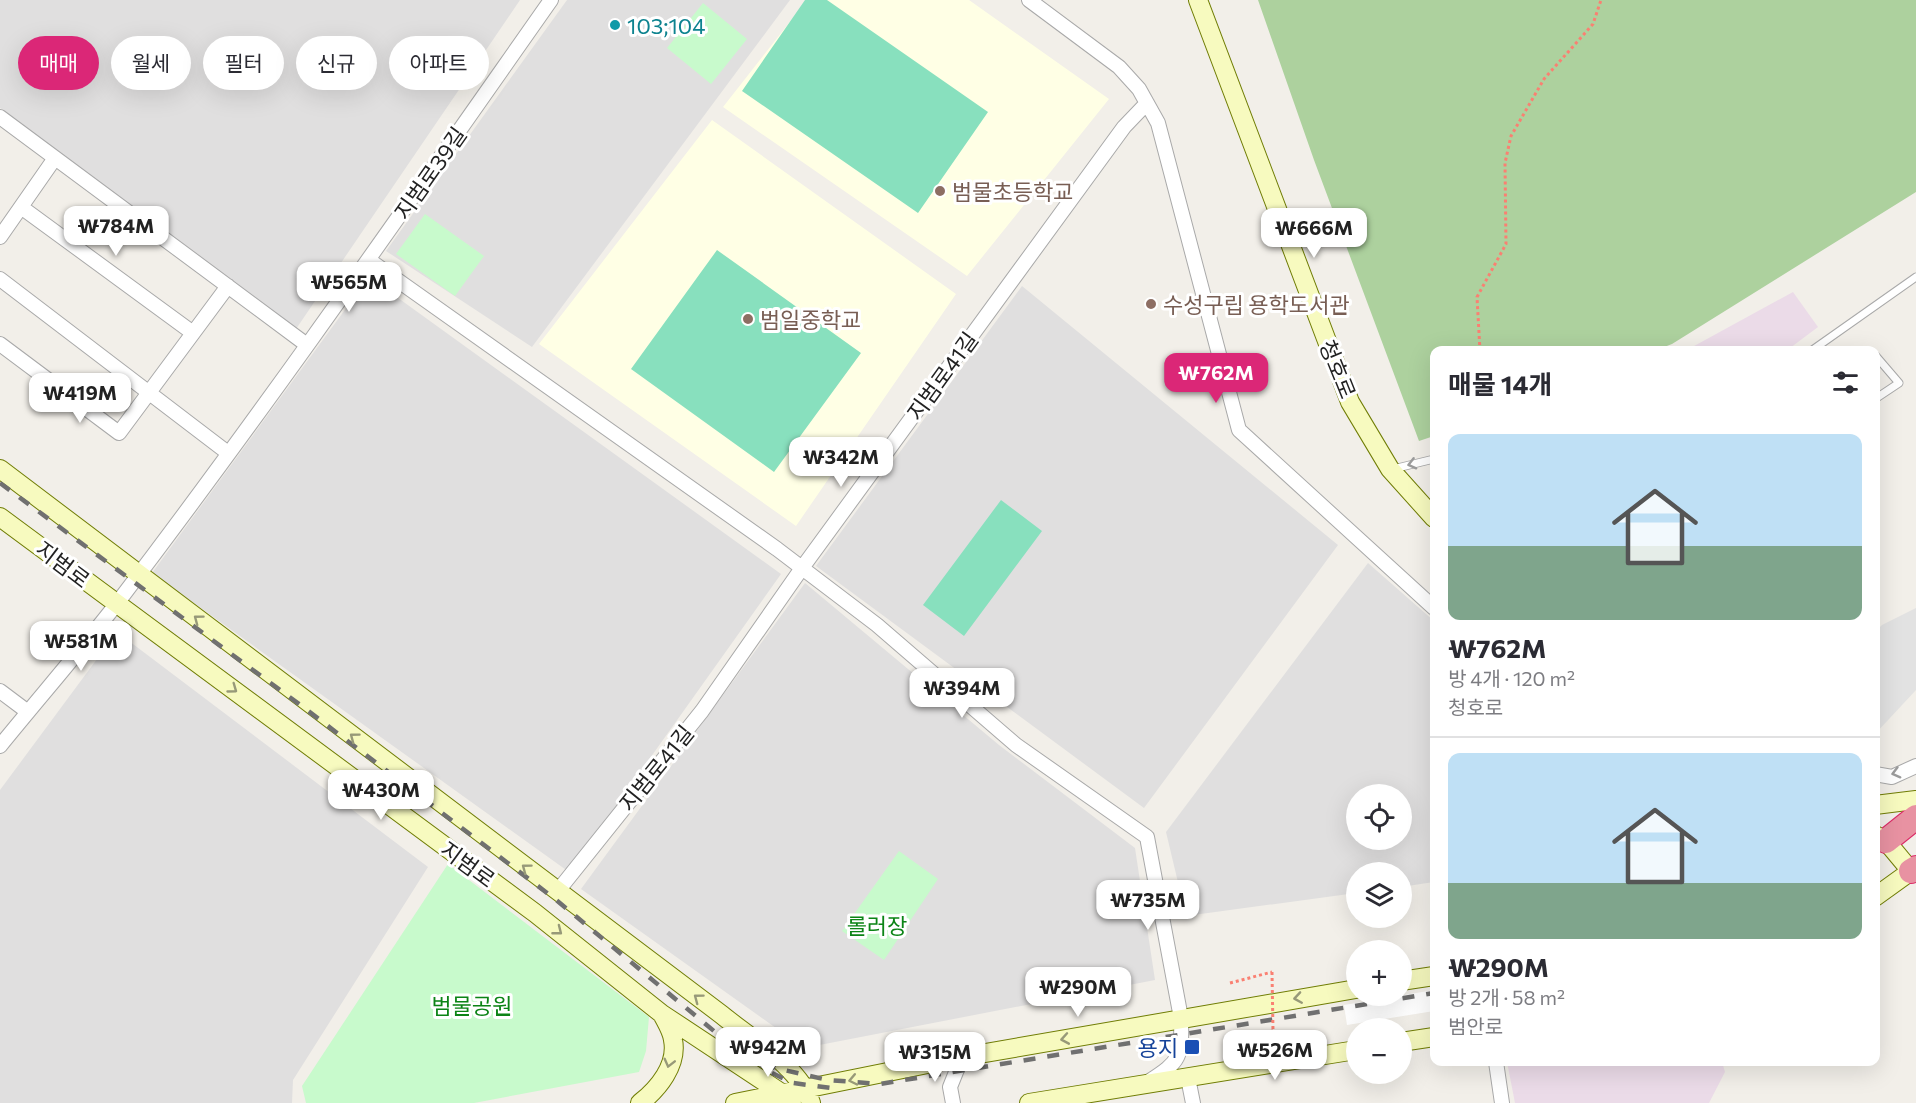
<!DOCTYPE html>
<html lang="ko">
<meta charset="utf-8">
<style>
body{margin:0;font-family:Commissioner,"Noto Sans KR",sans-serif;background:#f2f2f3;color:#2b2b33;height:100vh;display:flex;flex-direction:column;font-size:22px;white-space:nowrap}
*{box-sizing:border-box;margin:0}
p{font-size:20px;color:#7c7c81}
.icon{flex:none;width:33px;height:33px;fill:none;stroke:currentColor;stroke-width:2;stroke-linecap:round;stroke-linejoin:round}
.map{position:relative;flex:1;overflow:hidden}
.sheet{position:absolute;left:1430px;top:346px;width:450px;height:720px;display:flex;flex-direction:column;background:#fff;border-radius:12px;box-shadow:0 6px 24px #0002}
.sheet>*{flex:none}
.top-card{position:absolute;left:18px;top:36px;width:570px;height:54px;display:flex;gap:12px}
.tools{position:absolute;left:1346px;top:784px;display:grid;gap:12px}
.tools a{display:grid;place-items:center;width:66px;height:66px;border-radius:50%;background:#fff;box-shadow:0 6px 24px #0002;font-size:30px}
.price{position:absolute;translate:-50% -51px;padding:0 14px;border-radius:12px;background:#fff;color:#222;font-size:20px;line-height:39px;filter:drop-shadow(0 2px 3px #0008)}
.price::after{content:'';position:absolute;left:50%;top:36px;width:18px;height:14px;margin-left:-9px;background:inherit;clip-path:polygon(0 0,100% 0,50% 100%)}
.price.active{background:#db2777;color:#fff}
ul{padding:0;list-style:none}
li{display:grid;align-content:center;gap:12px;height:318px;padding:0 18px}
li+li{border-top:2px solid #e1e1e2}
li span{display:grid;place-items:center;height:186px;border-radius:12px;color:#555}
li>.icon{margin-inline-start:auto}
span .icon{width:108px;height:108px;fill:#fffc;stroke-width:1}
li b{font-size:26px}
h2{display:flex;justify-content:space-between;align-items:center;height:72px;padding:0 18px;font-size:26px}
.chip{padding:0 21px;border-radius:27px;background:#fff;box-shadow:0 6px 24px #0002;font-size:21px;line-height:54px}
.chip.active{background:#db2777;color:#fff}
.map>svg:first-child{display:block}
</style>
<div class="map">
<svg width="1916" height="1103" viewBox="0 0 1916 1103">
<rect width="100%" height="100%" fill="#f2efe9"/>
<path fill="#e0dfdf" fill-rule="evenodd" d="M0,0h520l-224,329 -296,-221z
M567,0h223l-258,347 -146,-96z
M369,277l412,297 -212,298 -417,-299z
M1022,286l316,259 -194,263 -328,-242z
M1368,563l66,58v261l-33,5v-14h-45v20l-170,23 -20,-84zM1356,795h45v45h-45z
M805,583l194,162 136,103 20,132 -351,68 -223,-159z
M117,632l311,235 -135,213 -1,23h-292v-313z"/>
<path fill="#ebdbe8" d="M1793,292l25,35 -32,24h-101z
M1507,1062h215l3,10 -16,31h-194z"/>
<path fill="#ffffe5" d="M807,0h162l140,99 -142,177 -244,-169z
M712,120l244,174 -160,232 -257,-182z"/>
<path fill="#add19e" d="M1258,0h658v192l-244,152 -18,7h-220v85l-15,5 -105,-281z"/>
<path fill="#c8facc" d="M703,3l44,36 -36,45 -44,-36z
M425,214l59,42 -29,40 -59,-42z
M899,851l39,28 -54,81 -42,-29z
M448,864l201,153 -3,34 -7,21 -165,31h-168l-4,-17z"/>
<path fill="#88e0be" d="M805,0h22l161,112 -70,101 -176,-122z
M717,250l144,103 -87,119 -143,-103z
M1001,500l41,31 -78,105 -41,-31z"/>
<path fill="#e2e2e2" d="M1916,608v82l-41,44v-102l7,-7z"/>
<path fill="#fff" d="M1434,990v21l-87,14 -3,-20z"/>
<g fill="none" stroke-linecap="round" stroke-linejoin="round">
<g stroke="#a9a9a9" stroke-width="9">
<path id="lane" d="M1811,351l105,-74
M1875,355l24,28 -24,16
M1393,469l41,-10"/>
</g>
<g stroke="#a9a9a9" stroke-width="16">
<path id="street" d="M1029,0l90,67 20,22 19,34 81,307 195,178
M0,117l307,228
M21,207l172,126
M0,237l55,-79
M369,260l408,289 100,76 139,120 131,92 34,181c1,39 0,43 -33,64
M0,279l228,174
M0,344l119,89 109,-147
M0,691l28,21
M0,746c39,-48 80,-95 118,-144 150,-197 291,-400 433,-602
M1875,774l17,3 24,-11
M557,892l145,-181 100,-143 322,-441 23,-24
M1496,1062l6,41
M1188,1078l5,25
M953,1103l-3,-16 12,-30"/>
</g>
<g stroke="#707d05" stroke-width="20">
<path id="secondary" d="M1198,0l152,402 40,67 44,49
M0,469l722,546c29,24 78,52 89,88
M0,517l535,396 127,101 121,80 9,9
M1875,805l41,-5
M1875,835l11,6 25,30 -36,26
M1401,981l33,-5
M1401,1042l33,-5
M640,1103c18,-14 38,-38 33,-63 -1,-9 -7,-18 -11,-26
M735,1103l227,-46 394,-68
M1029,1103l327,-53"/>
</g>
<g stroke="#dc2a67" stroke-width="26">
<path id="highway" d="M1886,841l30,-24
M1911,871l5,-3"/>
</g>
<path stroke="#fa8072" stroke-width="3" stroke-dasharray="3 3" stroke-linecap="butt" d="M1480,351l-3,-54 29,-53 -1,-81 6,-27 33,-57 49,-55 8,-24
M1230,983l42,-11
M1253,1033l20,-2"/>
<use href="#lane" stroke="#fff" stroke-width="7"/>
<use href="#street" stroke="#fff" stroke-width="14"/>
<use href="#secondary" stroke="#f7fabf" stroke-width="18"/>
<use href="#highway" stroke="#e892a2" stroke-width="24"/>
<path stroke="#707070" stroke-width="4.5" stroke-dasharray="12 12" stroke-linecap="butt" d="M0,483l303,224 252,192 177,147 43,22 53,12 52,4 554,-91
M772,1073l21,10 46,6"/>
<path stroke="#fa8072" stroke-width="3" stroke-dasharray="3 3" stroke-linecap="butt" d="M1272,972l1,59 21,36"/>
</g>
<defs><path id="oneway-chevron" d="M-2-3.5L2.5 0L-2 3.5" fill="none" stroke-width="1.6" stroke-linecap="round" stroke-linejoin="round" transform="scale(1.5)"/></defs>
<g stroke="#9c9c9c">
<use href="#oneway-chevron" transform="translate(1412 464) rotate(166)"/>
<use href="#oneway-chevron" transform="translate(1896 773) rotate(165)"/>
</g>
<g stroke="#979978">
<use href="#oneway-chevron" transform="translate(198 619) rotate(-143)"/>
<use href="#oneway-chevron" transform="translate(233 689) rotate(36)"/>
<use href="#oneway-chevron" transform="translate(354 737) rotate(-143)"/>
<use href="#oneway-chevron" transform="translate(526 868) rotate(-143)"/>
<use href="#oneway-chevron" transform="translate(558 931) rotate(38)"/>
<use href="#oneway-chevron" transform="translate(698 998) rotate(-143)"/>
<use href="#oneway-chevron" transform="translate(1298 998) rotate(171)"/>
<use href="#oneway-chevron" transform="translate(1065 1039) rotate(170)"/>
<use href="#oneway-chevron" transform="translate(669 1063) rotate(104)"/>
<use href="#oneway-chevron" transform="translate(853 1080) rotate(168)"/>
</g>
<circle fill="#0f9aa8" stroke="#fff" stroke-width="2" cx="615" cy="25" r="6"/>
<g fill="#8d6e63" stroke="#fff" stroke-width="2">
<circle cx="940" cy="191" r="6"/>
<circle cx="1151" cy="304" r="6"/>
<circle cx="748" cy="319" r="6"/>
</g>
<rect fill="#1a4fb4" stroke="#fff" stroke-width="2" x="1184" y="1039" width="16" height="16" rx="3"/>
<g text-anchor="middle" dominant-baseline="central" stroke-width="6" stroke-linejoin="round" paint-order="stroke">
<g font-size="22" fill="#0d838f" stroke="#fff" text-anchor="start">
<text x="627" y="25">103;104</text>
</g>
<g font-size="22" fill="#222" stroke="#fff">
<text transform="translate(430 173) rotate(-55)">지범로39길</text>
<text transform="translate(1338 369) rotate(68)">청호로</text>
<text transform="translate(942 376) rotate(-54)">지범로41길</text>
<text transform="translate(63 564) rotate(37)">지범로</text>
<text transform="translate(656 768) rotate(-51)">지범로41길</text>
<text transform="translate(468 864) rotate(36)">지범로</text>
</g>
<g font-size="22" fill="#785e54" stroke="#fff" text-anchor="start">
<text x="952" y="191">범물초등학교</text>
<text x="1163" y="304">수성구립 용학도서관</text>
<text x="760" y="319">범일중학교</text>
</g>
<g font-size="22" fill="#0c8416" stroke="#fff">
<text x="877" y="925">롤러장</text>
<text x="472" y="1005">범물공원</text>
</g>
<g font-size="22" fill="#164399" stroke="#fff" text-anchor="end">
<text x="1178" y="1047">용지</text>
</g>
</g>
</svg>
<div class="tools">
<a><svg class="icon" aria-label="locate" viewBox="0 0 24 24"><circle cx="12" cy="12" r="6"/><path d="M12 2v4M12 18v4M2 12h4M18 12h4"/></svg></a>
<a><svg class="icon" aria-label="layers" viewBox="0 0 24 24"><path d="M12 4l9 5-9 5-9-5zM3 14l9 5 9-5"/></svg></a>
<a>+</a>
<a>−</a>
</div>
<b class="price" style="left:116px;top:257px">₩784M</b>
<b class="price" style="left:1314px;top:259px">₩666M</b>
<b class="price" style="left:349px;top:313px">₩565M</b>
<b class="price active" style="left:1216px;top:404px">₩762M</b>
<b class="price" style="left:80px;top:424px">₩419M</b>
<b class="price" style="left:841px;top:488px">₩342M</b>
<b class="price" style="left:81px;top:672px">₩581M</b>
<b class="price" style="left:962px;top:719px">₩394M</b>
<b class="price" style="left:381px;top:821px">₩430M</b>
<b class="price" style="left:1148px;top:931px">₩735M</b>
<b class="price" style="left:1078px;top:1018px">₩290M</b>
<b class="price" style="left:768px;top:1078px">₩942M</b>
<b class="price" style="left:1275px;top:1081px">₩526M</b>
<b class="price" style="left:935px;top:1083px">₩315M</b>
<div class="top-card">
<a class="chip active">매매</a>
<a class="chip">월세</a>
<a class="chip">필터</a>
<a class="chip">신규</a>
<a class="chip">아파트</a>
</div>
<section class="sheet">
<h2>매물 14개<svg class="icon" aria-label="filters" viewBox="0 0 24 24"><path d="M4 7h16M4 17h16"/><circle cx="9" cy="7" r="2"/><circle cx="15" cy="17" r="2"/></svg></h2>
<ul>
<li><span style="background:linear-gradient(#bfe0f5 60%,#7fa58c 0)"><svg class="icon" aria-label="home" viewBox="0 0 24 24"><path d="M3 11l9-7 9 7M6 9v11h12V9"/></svg></span><div><b>₩762M</b><p>방 4개 · 120 m²</p><p>청호로</p></div></li>
<li><span style="background:linear-gradient(#bfe0f5 70%,#7fa58c 0)"><svg class="icon" aria-label="home" viewBox="0 0 24 24"><path d="M3 11l9-7 9 7M6 9v11h12V9"/></svg></span><div><b>₩290M</b><p>방 2개 · 58 m²</p><p>범안로</p></div></li>
</ul>
</section>
</div>
